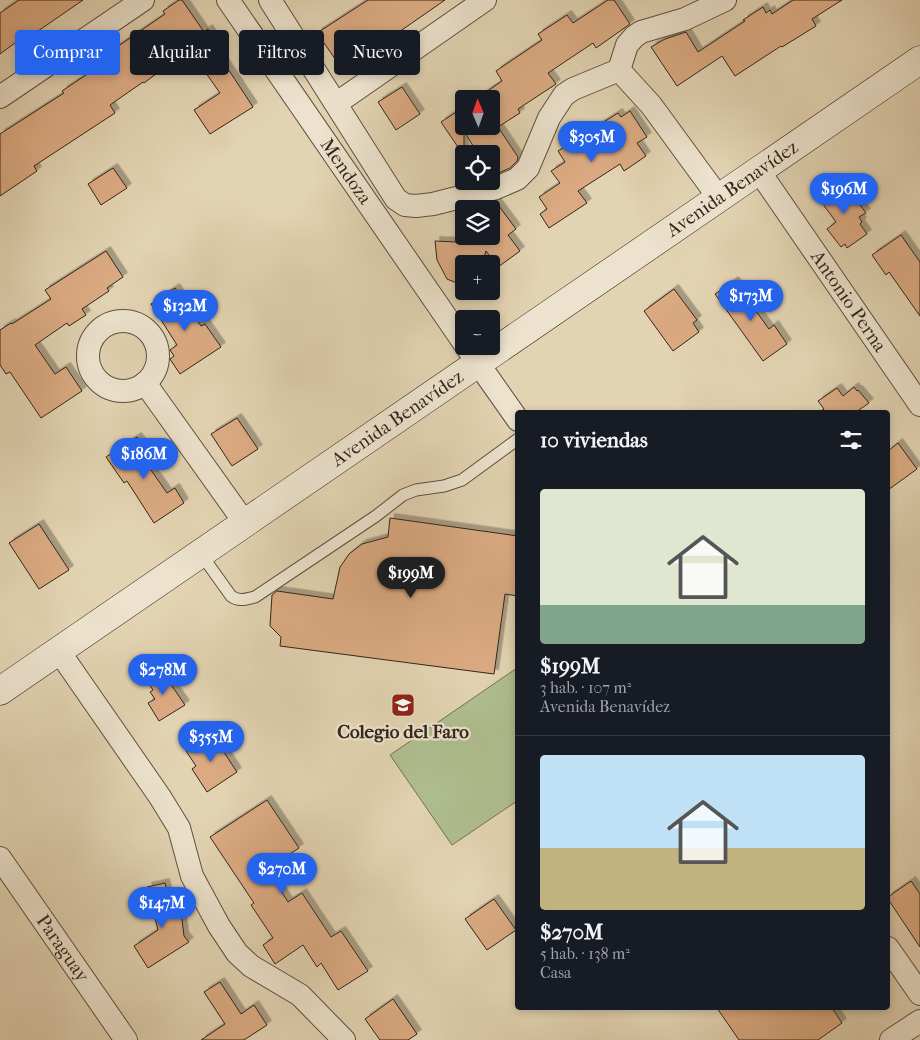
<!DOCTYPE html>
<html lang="es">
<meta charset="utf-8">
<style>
body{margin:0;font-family:"IM FELL French Canon",serif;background:#242831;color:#f1f3f6;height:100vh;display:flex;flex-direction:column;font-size:19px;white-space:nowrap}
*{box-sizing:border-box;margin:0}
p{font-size:16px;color:#9ea1a6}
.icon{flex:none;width:28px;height:28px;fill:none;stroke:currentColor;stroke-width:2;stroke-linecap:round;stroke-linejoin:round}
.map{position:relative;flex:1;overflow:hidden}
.drawer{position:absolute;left:515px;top:410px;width:375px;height:600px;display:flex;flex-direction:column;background:#171b24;border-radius:5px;box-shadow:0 2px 8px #0003}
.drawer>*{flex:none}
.guide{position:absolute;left:15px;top:30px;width:425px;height:45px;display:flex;gap:10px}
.needle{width:32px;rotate:358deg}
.fabs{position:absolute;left:455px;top:90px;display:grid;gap:10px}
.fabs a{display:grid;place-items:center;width:45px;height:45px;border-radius:5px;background:#171b24;box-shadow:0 2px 8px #0003;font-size:25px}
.price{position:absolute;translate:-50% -42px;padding:0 11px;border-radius:18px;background:#2563eb;color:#fff;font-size:16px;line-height:32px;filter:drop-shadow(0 1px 2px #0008)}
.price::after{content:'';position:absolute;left:50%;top:30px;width:15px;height:11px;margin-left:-8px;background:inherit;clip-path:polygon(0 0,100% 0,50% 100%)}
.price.current{background:#222;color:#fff}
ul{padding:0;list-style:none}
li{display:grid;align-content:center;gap:10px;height:265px;padding:0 25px}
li+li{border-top:1px solid #363941}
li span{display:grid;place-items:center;height:155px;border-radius:5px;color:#555}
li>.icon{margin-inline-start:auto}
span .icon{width:90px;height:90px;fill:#fffc;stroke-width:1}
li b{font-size:21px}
h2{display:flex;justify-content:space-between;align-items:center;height:60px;padding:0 25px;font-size:21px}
.chip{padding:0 18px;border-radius:5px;background:#171b24;box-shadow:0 2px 8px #0003;font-size:18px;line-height:45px}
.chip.current{background:#2563eb;color:#fff}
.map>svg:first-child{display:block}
</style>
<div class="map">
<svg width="920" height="1040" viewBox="0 0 920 1040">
<defs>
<filter id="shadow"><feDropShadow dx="4.5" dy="-4.5" stdDeviation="0" flood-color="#0004"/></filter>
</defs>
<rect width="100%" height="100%" fill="#e2d3b2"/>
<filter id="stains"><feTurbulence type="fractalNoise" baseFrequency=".004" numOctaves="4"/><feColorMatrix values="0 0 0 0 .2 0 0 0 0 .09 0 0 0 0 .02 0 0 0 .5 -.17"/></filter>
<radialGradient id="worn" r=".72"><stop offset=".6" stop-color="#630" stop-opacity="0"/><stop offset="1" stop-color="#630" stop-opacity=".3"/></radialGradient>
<path fill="#afbe8f" stroke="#707254" d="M517,668v133l-65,44 -62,-90z"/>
<path fill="#dbaa82" stroke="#31251a" filter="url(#shadow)" d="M19,0h64l-58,40 -2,-3 -23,17v-41z
M179,0h3l22,32 4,-3 13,20 -4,3 36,55 -43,27 -16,-24 26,-17 -31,-44 -45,34 -1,-1 -33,23 5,8 -81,53 3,5 -37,25v-62l64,-41 -2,-2 39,-26 -3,-5 67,-46 -2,-3z
M368,0h77l-59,41 -6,-8 -42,30 -21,-30z
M608,0h6l16,24 -34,24 -3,-5 -45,30 8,11 -38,25 2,4 -22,14 20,30 -1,4 -7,7 -18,8 -1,-22h-13l-14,-23v25l-23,-34 23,-15v19h27v-27h-15l26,-18 -6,-10 46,-31 -4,-6 29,-19 6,8z
M793,0h49l-30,19 4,7 -34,21 -1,-1 -46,30 -13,-20 -45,30 -26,-39 14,-8 21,-7 12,20 47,-31 -2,-1 20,-13 3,6 4,-3 2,4z
M402,87l18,27 -24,16 -18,-28z
M630,111l17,26 -10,6 9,13 -22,15 -4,-7 -42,27 9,12 -38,25 -9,-14 7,-5 -8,-12 21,-14 -9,-12 14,-9 -7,-11 60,-38 3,4z
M113,168l14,20 -26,17 -13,-21z
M834,184l6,7 7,-4 19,26 -7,4 3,5 -2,2 7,10 -20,14 -2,-4 -4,3 -14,-18 9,-7 -19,-26z
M496,202l20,27 -8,6 12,16 -22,16 -12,-16 -4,13h-18v22l-17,-7 -10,-19 -2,-19 22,1 8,-6h26v-33z
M901,235l19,27v54l-31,-44 -3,3 -14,-20z
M106,251l17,26 -16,11 2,3 -27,18 4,6 -17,11 -2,-3 -32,22 20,29 11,-7 16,24 -41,27 -31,-46 -4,2 -6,-9v-35l11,-7 1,1 39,-25 -6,-9z
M734,281l35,48 5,-4 13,19 -24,17 -48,-67z
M175,288l26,38 4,-2 16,23 -41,27 -10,-15 4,-3 -4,-6 7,-5 -26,-41z
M674,289l23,31 -4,3 6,9 -26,19 -29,-40z
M854,387l3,4 1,-1 11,13 -13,9h-37l5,-3 -6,-8 19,-13 6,8z
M237,418l21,31 -26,17 -21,-32z
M137,437l11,16 -6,4 25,36 8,-5 9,15 -30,20 -27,-42 -3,2 -18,-26z
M898,443l19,26 -29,21v-39z
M390,518l128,18v60l-13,-2 -11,80 -214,-28 1,-9 -11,-11 2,-31 5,-4 56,8 7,-32 9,-13 13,-10 26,-7z
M39,524l30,46 -30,19 -30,-46z
M161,670l24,35 -26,16 -11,-18 7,-4 -5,-7 3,-2 -7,-10z
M212,734l25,38 -30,20 -15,-23 4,-3 -10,-15z
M267,800l32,48 -32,21 21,33 14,-9 29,44 10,-6 27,40 -30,19 -17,-27 -4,4 -14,-22 -28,19 -12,-19 10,-7 -22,-33 3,-2 -44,-66z
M911,881l9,13v53l-32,-48v-2z
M165,883l7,29 9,-1 3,25 5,6 -41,26 -14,-22 24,-16 -11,-43z
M494,899l22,31 -29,20 -22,-31z
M220,982l21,32 13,-9 13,20 -23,15h-43l24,-16 -21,-32z
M393,999l24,35 -9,6h-28l-15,-21z
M717,1008h115l10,15 -24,17h-79z"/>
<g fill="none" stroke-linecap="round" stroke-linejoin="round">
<g stroke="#5d5040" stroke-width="13">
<path id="service" d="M201,554l30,42c8,6 15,3 24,1l121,-81 27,-21 13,-5 28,-4 18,-6 56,-41"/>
</g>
<g stroke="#5d5040" stroke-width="24">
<g id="minor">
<path id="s1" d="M228,0l236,343"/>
<path d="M270,0l126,199 9,6 11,1 17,-2 63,-16 21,-9 11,-11 21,-50 15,-23 9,-6 46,-19"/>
<path d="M619,70l32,35 68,93"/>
<path d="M619,70l8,-25 7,-8 7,-5 44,-13 40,-19"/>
<path d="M0,97l143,-97"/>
<path d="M337,103l148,-103"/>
<path id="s2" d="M759,171l161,234"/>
<circle cx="123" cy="356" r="35"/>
<path d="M468,349l50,71"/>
<path d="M145,383l100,140"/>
<path d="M58,650l102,147 19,31 13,48 27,50 18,27 14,13 49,29 44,45"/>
<path id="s3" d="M0,858l126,182"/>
<path d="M888,948l32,46"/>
<path d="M891,1040l29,-19"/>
</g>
</g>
<g stroke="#31251a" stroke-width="29">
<g id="secondary">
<path id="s4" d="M0,691l920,-631"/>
</g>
</g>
<use href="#service" stroke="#ece2cd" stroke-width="11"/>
<use href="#minor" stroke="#ece2cd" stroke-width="22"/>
<use href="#secondary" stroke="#ece2cd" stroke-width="28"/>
</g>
<defs>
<g id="school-square" transform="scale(1.25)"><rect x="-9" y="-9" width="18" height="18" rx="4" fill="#8f2418" stroke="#ece2cd"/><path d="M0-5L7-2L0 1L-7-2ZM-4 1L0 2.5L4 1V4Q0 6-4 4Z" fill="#fff"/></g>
</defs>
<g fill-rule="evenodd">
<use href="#school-square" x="403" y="705"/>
</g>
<g text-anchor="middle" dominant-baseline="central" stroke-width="4.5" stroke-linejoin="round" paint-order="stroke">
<g font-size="19" fill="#31251a" stroke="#ece2cd">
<text stroke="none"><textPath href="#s1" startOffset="208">Mendoza</textPath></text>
<text stroke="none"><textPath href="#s4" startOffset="888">Avenida Benavídez</textPath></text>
<text stroke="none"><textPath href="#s2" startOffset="158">Antonio Perna</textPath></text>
<text stroke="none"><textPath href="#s4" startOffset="482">Avenida Benavídez</textPath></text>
<text stroke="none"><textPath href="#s3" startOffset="110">Paraguay</textPath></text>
</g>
<g font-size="19" font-weight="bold" fill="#31251a" stroke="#ece2cd">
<text x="403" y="732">Colegio del Faro</text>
</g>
</g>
<rect width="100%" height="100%" filter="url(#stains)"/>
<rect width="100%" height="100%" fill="url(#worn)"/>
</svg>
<div class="fabs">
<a><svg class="needle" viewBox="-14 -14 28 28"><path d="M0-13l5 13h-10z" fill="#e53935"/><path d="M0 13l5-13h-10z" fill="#9ea1a6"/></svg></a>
<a><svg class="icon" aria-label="locate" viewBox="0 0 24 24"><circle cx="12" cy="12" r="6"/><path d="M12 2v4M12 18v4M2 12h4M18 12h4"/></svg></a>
<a><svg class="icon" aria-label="layers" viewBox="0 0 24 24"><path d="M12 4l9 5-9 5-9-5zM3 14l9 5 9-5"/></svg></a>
<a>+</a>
<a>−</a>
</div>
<b class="price" style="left:592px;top:163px">$305M</b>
<b class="price" style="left:844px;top:215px">$196M</b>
<b class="price" style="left:751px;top:322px">$173M</b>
<b class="price" style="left:185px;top:332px">$132M</b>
<b class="price" style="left:144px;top:480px">$186M</b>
<b class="price current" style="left:411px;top:599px">$199M</b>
<b class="price" style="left:163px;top:696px">$278M</b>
<b class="price" style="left:211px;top:763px">$355M</b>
<b class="price" style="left:282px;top:895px">$270M</b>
<b class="price" style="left:162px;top:929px">$147M</b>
<div class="guide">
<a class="chip current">Comprar</a>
<a class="chip">Alquilar</a>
<a class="chip">Filtros</a>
<a class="chip">Nuevo</a>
</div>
<section class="drawer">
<h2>10 viviendas<svg class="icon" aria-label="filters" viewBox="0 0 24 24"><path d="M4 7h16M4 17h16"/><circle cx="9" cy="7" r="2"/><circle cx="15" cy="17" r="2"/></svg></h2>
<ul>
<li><span style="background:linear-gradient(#dfe7d0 75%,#7fa58c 0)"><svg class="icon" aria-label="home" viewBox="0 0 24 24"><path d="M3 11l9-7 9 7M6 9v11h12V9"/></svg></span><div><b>$199M</b><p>3 hab. · 107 m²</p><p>Avenida Benavídez</p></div></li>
<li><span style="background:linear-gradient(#bfe0f5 60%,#c2b280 0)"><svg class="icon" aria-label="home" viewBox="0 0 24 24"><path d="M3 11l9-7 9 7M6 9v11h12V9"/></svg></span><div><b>$270M</b><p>5 hab. · 138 m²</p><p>Casa</p></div></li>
</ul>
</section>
</div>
